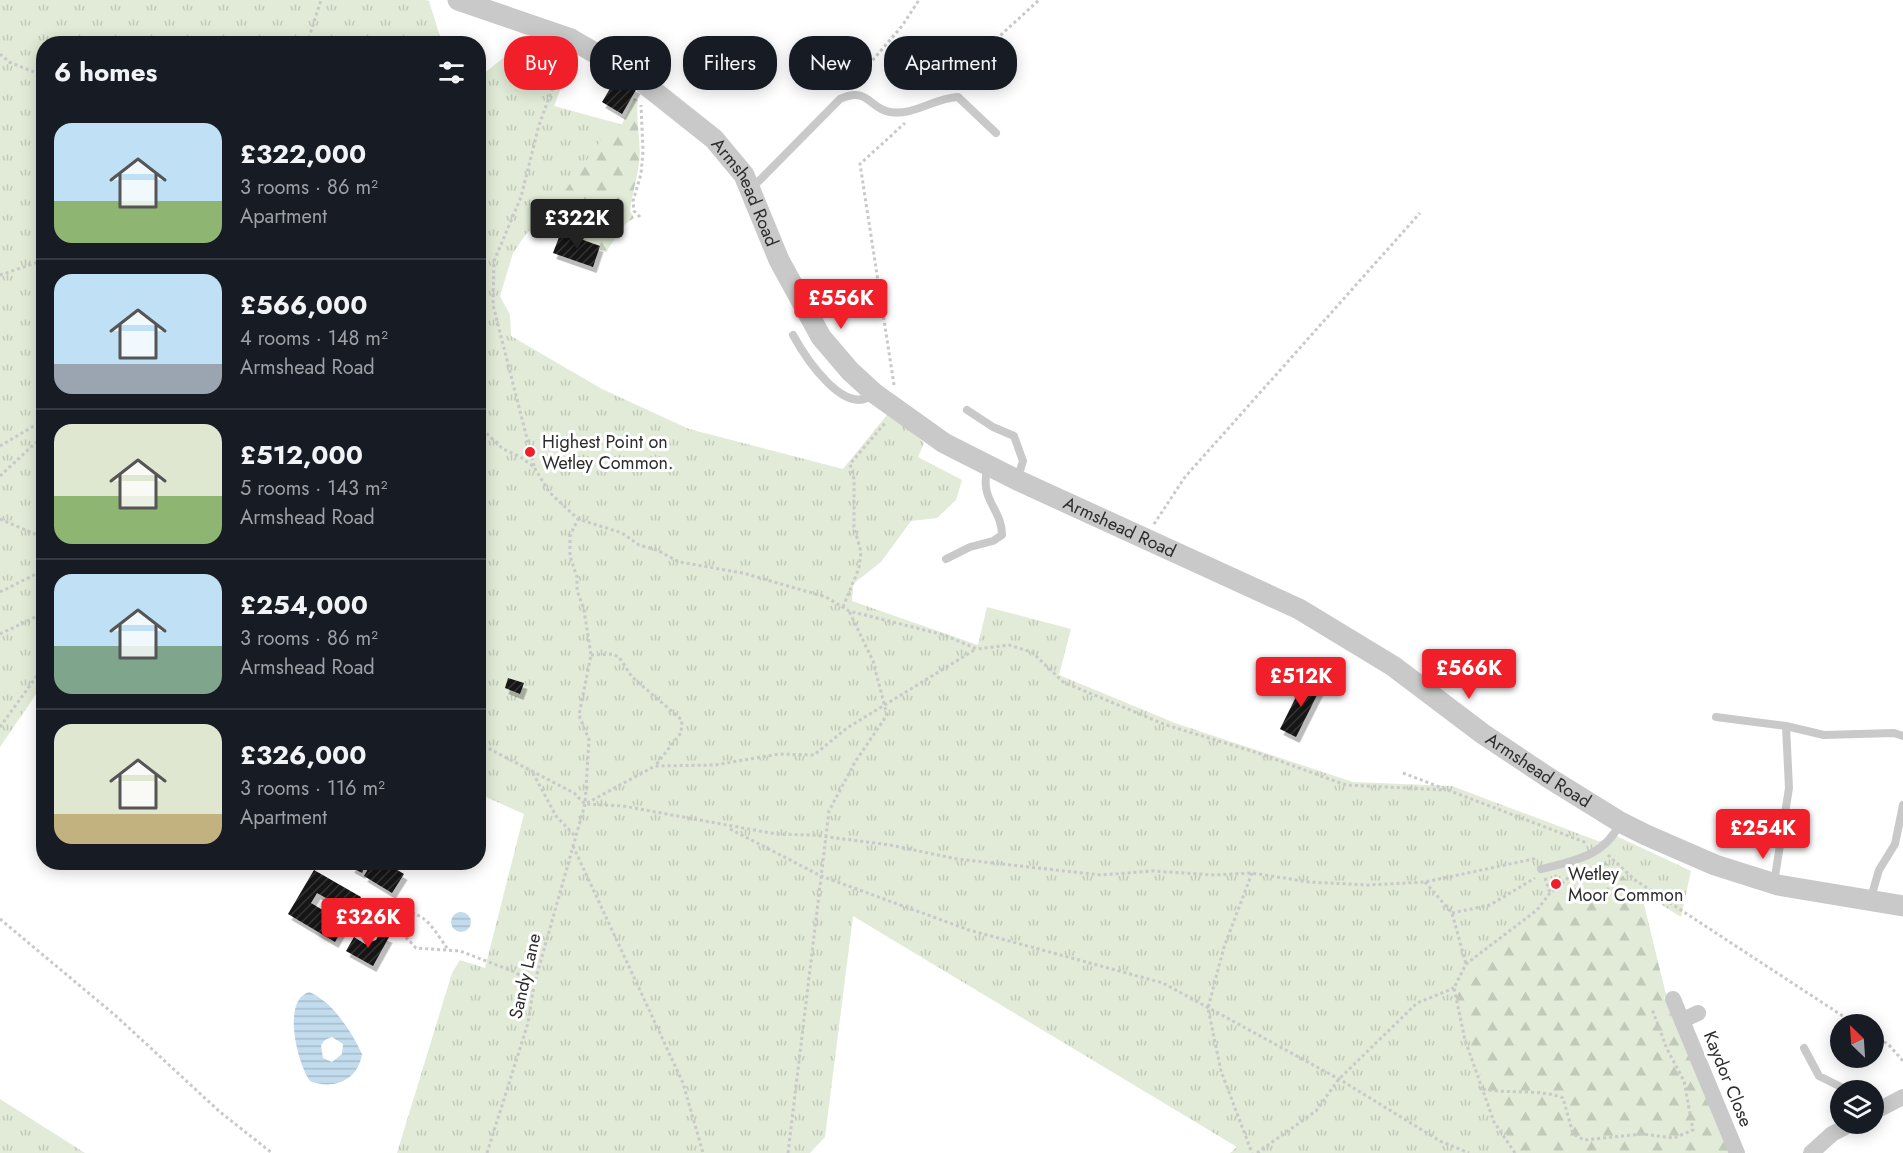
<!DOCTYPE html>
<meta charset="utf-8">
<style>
body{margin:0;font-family:Jost,sans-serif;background:#242831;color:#f1f3f6;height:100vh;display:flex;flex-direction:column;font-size:22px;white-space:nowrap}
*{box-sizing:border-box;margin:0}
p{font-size:20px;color:#9ea1a6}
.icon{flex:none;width:33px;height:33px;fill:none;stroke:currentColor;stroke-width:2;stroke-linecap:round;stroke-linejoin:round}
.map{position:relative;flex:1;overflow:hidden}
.drawer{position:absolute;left:36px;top:36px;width:450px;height:834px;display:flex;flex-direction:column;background:#171b24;border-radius:24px;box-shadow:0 3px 15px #0003}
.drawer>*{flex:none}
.guide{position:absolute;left:504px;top:36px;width:570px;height:54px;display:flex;gap:12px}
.needle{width:39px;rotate:335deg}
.fabs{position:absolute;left:1830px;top:1014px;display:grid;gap:12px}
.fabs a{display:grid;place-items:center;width:54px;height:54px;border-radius:50%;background:#171b24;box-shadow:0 3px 15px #0003;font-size:30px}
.price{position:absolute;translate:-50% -51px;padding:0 14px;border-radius:6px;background:#f11f29;color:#fff;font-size:20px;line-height:39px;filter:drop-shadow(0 2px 3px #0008)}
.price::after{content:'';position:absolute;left:50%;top:36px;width:18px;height:14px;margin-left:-9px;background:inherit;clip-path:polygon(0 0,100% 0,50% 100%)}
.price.on{background:#222;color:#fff}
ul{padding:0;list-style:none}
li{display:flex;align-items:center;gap:18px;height:150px;padding:0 18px}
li+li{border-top:2px solid #363941}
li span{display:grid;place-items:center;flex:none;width:168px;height:120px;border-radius:18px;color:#555}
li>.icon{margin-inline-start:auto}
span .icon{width:72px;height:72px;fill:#fffc;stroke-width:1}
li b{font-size:26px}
h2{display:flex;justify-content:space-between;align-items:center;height:72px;padding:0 18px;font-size:26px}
.tag{padding:0 21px;border-radius:24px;background:#171b24;box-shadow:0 3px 15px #0003;font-size:21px;line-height:54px}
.tag.on{background:#f11f29;color:#fff}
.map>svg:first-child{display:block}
</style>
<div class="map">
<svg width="1903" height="1153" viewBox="0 0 1903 1153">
<defs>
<pattern id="grass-tufts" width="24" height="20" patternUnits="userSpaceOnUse" patternTransform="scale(1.5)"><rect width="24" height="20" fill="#e1ebd7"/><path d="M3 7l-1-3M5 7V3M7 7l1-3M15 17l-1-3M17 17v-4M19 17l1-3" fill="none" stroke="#c1cab9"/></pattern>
<pattern id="forest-firs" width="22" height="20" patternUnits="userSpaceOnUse" patternTransform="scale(1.5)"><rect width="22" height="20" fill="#e1ebd7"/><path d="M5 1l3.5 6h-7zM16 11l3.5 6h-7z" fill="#c1cab9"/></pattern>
<pattern id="water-rules" width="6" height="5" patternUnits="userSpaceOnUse" patternTransform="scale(1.5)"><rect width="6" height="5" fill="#c2dbed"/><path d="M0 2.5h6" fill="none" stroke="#a7bccb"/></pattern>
<pattern id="building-hatch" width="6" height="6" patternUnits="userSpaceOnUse" patternTransform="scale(1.5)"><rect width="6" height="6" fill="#131313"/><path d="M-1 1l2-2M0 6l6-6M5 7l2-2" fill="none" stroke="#363636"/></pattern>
<filter id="shadow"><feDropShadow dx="3.5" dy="6" stdDeviation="0" flood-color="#0004"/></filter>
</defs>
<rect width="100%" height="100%" fill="#fff"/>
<path fill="url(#grass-tufts)" d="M0,0h426l3,1 13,42 -398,1 -1,640 -43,63z
M532,35l43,17 -21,54 81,22 -109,106 -13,19 -13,43 10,19 1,21 91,53 87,40 154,40 48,-59 33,33 -6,14 44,23 -6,20 -19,18 -26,3 -30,41 -28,22 -1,17 126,44 9,-38 84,22 -12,46 116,48 178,59 99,4 146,55 6,1 6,-9 81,38 -10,46 -40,-25 25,103 -2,3 65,155h-499l7,-6 -384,-231 -28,221 -15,16h-413l55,-180 8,-13 25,8 39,-154 -45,-20 -1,-716z
M0,1099l85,54h-85z"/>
<path fill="url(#forest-firs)" d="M634,98l4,2c-3,22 4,42 1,63 -2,16 -7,31 -9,48l4,7 -9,6 -19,28 -7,-2 1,-4 -60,-20 73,-103 8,3z
M1604,861l36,30 26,104 -2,3 65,155h-213l-27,-52 -34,-106 1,-11 7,-13 93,-74 4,5z"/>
<path fill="url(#water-rules)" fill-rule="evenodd" d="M451 922a10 10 0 1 1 20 0a10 10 0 1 1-20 0Z
M309,992c24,10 42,39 53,62 -4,27 -29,36 -52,27 -12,-16 -29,-80 -1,-89zM332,1037l11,7 -1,10 -10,8 -9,-4 -2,-13 4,-5z"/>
<path fill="url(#building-hatch)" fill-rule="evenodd" filter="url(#shadow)" d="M617,77l20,11 -15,26 -20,-12z
M561,232l39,14 -7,21 -40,-14z
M508,678l16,5 -4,11 -15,-6z
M1305,679l16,8 -25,50 -16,-8z
M353,862h14l-5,11 -11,-6z
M372,862h12l20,12 -12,19 -28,-17z
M314,870l47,27 -26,45 -47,-28zM317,893l25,14 -6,11 -25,-15z
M380,933l9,4 -16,29 -27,-15 8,-14 11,7 11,-4z"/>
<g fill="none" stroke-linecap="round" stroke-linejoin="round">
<path stroke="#c9c9c9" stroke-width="3" stroke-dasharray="3 3" stroke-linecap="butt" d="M307,44l14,-44
M0,54l9,8 35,14
M853,83l49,-57 17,-26
M943,88l96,-88
M640,217l-6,-6 -1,-10 8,-27 2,-23 -2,-46
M0,275l44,-15
M894,385l-34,-221 45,-41
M478,425l25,24 16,7 15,11 15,25 29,27 44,14 17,12 18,5 22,12 64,11 83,24 23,14 95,24 33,14 32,-4 23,7 31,30 103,43 89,27 91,33 100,5
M0,446l44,-26
M534,466l-41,-161 1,-44 27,-64 18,-72 26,-70
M0,476l44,-41
M0,519l44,19
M1154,524l31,-47 235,-264
M0,592l44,-22
M843,607l16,-39 2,-16 -7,-25v-48l-4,-15 35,-41
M0,634l44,-21
M591,655l21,-1 7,3 13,20 50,43 -1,13 -26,33
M478,665l6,2
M0,727l44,-61
M478,743l96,50 11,11 38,2 153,28 37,1 77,10 67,14 144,16 52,-4 61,4 38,-2 57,9 59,3 57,-3 113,-24
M533,773l23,43 19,20
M1403,773l184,70
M587,803l68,-37 60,-1 64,-11 35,1 33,-27 129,-79
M730,829l91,47 148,54 194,53 176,96 101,62 29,12
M573,846l110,237 20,70
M1608,855l27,25 220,144
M1252,873l-28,74 -16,61 13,63 31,82
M1545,878l5,15
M1425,882l27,31 14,51
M1452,913l38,-8 45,-27
M0,919l116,97 104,96 52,41
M447,948c-11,-15 -24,-41 -46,-34l-5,6 2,9 18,19 44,3 55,21 19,13
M1874,1035l15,10 14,16
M1483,1089c24,5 61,0 80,9l10,36 11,6 58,-6 32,4 19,-8 -9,-49 -17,-32 -15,-40
M487,1153l41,-130 6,-38 51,-181 4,-64 -10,-25 12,-60 -7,-45 -7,-20v-13l-7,-21v-20l8,-17
M788,1153l41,-342 26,-49 32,-47 -14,-54 -24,-50
M1257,1153l59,-42 23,-32 78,-76 37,-15
M1515,1153l-21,-31 -29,-82 -11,-52 12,-24 71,-54 13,-17 24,-20"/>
<path stroke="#c9c9c9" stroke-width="8" d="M750,190l90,-91c29,-13 29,10 50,13 24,4 44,-14 68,-15l38,36
M793,335c12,22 53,85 81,58
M967,410l26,17 21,9 9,25 -6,19
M946,559l24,-12 23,-6 9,-6c0,-27 -24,-35 -14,-69
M1716,717l70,9 38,9 70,-2 9,3
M1541,869c33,-8 64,-13 79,-46
M1774,883l15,-95 -3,-62
M1870,901l9,-31 16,-26 8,-39
M1804,1048l15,28 28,14"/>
<path stroke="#c9c9c9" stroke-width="16" d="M1673,999l64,154
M1683,1020l15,-7
M1874,1112l29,-15
M1811,1153l21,-19 19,-10"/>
<path stroke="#c9c9c9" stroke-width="21" id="s1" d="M458,0l113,39 65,38 78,62 30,36 35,85 42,77 29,34 24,22 70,50 73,37 282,129 94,57 90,68 66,44 71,44 26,13 69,30 63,20 125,21"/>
</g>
<g fill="#f11f29" stroke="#fff" stroke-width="2">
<circle cx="530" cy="452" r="6"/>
<circle cx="1556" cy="884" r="6"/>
</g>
<g text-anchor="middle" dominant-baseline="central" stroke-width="6" stroke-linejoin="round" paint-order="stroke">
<g font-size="18" fill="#2c2c2c" stroke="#fff">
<text stroke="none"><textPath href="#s1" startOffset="357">Armshead Road</textPath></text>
<text stroke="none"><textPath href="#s1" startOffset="879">Armshead Road</textPath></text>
<text stroke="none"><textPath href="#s1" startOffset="1365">Armshead Road</textPath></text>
<text transform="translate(525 976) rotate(-77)">Sandy Lane</text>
<text transform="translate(1728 1079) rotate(68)">Kaydor Close</text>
</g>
<g font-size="18" fill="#2c2c2c" stroke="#fff" text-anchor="start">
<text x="542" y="442">Highest Point on<tspan x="542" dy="21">Wetley Common.</tspan></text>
<text x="1568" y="874">Wetley<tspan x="1568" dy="21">Moor Common</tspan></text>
</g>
</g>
</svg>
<div class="fabs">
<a><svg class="needle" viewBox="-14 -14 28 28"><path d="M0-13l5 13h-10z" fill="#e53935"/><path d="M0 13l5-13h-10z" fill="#9ea1a6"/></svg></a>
<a><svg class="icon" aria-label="layers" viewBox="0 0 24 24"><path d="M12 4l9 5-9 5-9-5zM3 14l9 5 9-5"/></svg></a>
</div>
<b class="price on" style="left:577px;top:250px">£322K</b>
<b class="price" style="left:841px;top:330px">£556K</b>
<b class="price" style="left:1469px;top:700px">£566K</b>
<b class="price" style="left:1301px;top:708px">£512K</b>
<b class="price" style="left:1763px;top:860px">£254K</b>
<b class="price" style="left:368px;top:949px">£326K</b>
<div class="guide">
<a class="tag on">Buy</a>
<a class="tag">Rent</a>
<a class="tag">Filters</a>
<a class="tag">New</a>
<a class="tag">Apartment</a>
</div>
<section class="drawer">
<h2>6 homes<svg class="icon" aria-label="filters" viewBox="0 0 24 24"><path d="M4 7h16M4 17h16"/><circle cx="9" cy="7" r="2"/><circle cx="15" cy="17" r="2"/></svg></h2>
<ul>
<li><span style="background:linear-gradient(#bfe0f5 65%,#8fb573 0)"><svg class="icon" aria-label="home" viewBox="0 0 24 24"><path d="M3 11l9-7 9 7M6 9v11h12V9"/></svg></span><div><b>£322,000</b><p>3 rooms · 86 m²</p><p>Apartment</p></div></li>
<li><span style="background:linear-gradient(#bfe0f5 75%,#9aa5b1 0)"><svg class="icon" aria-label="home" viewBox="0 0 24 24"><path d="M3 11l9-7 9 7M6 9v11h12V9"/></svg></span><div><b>£566,000</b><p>4 rooms · 148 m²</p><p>Armshead Road</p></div></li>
<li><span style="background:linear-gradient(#dfe7d0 60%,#8fb573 0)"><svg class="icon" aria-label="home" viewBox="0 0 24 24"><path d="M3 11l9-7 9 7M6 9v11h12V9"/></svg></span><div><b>£512,000</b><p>5 rooms · 143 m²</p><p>Armshead Road</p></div></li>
<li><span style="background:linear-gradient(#bfe0f5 60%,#7fa58c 0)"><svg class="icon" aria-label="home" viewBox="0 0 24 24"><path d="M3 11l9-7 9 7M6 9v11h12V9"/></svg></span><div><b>£254,000</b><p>3 rooms · 86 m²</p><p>Armshead Road</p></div></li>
<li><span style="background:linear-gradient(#dfe7d0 75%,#c2b280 0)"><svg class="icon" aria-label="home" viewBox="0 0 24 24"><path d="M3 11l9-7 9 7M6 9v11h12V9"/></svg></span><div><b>£326,000</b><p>3 rooms · 116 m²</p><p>Apartment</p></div></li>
</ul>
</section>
</div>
